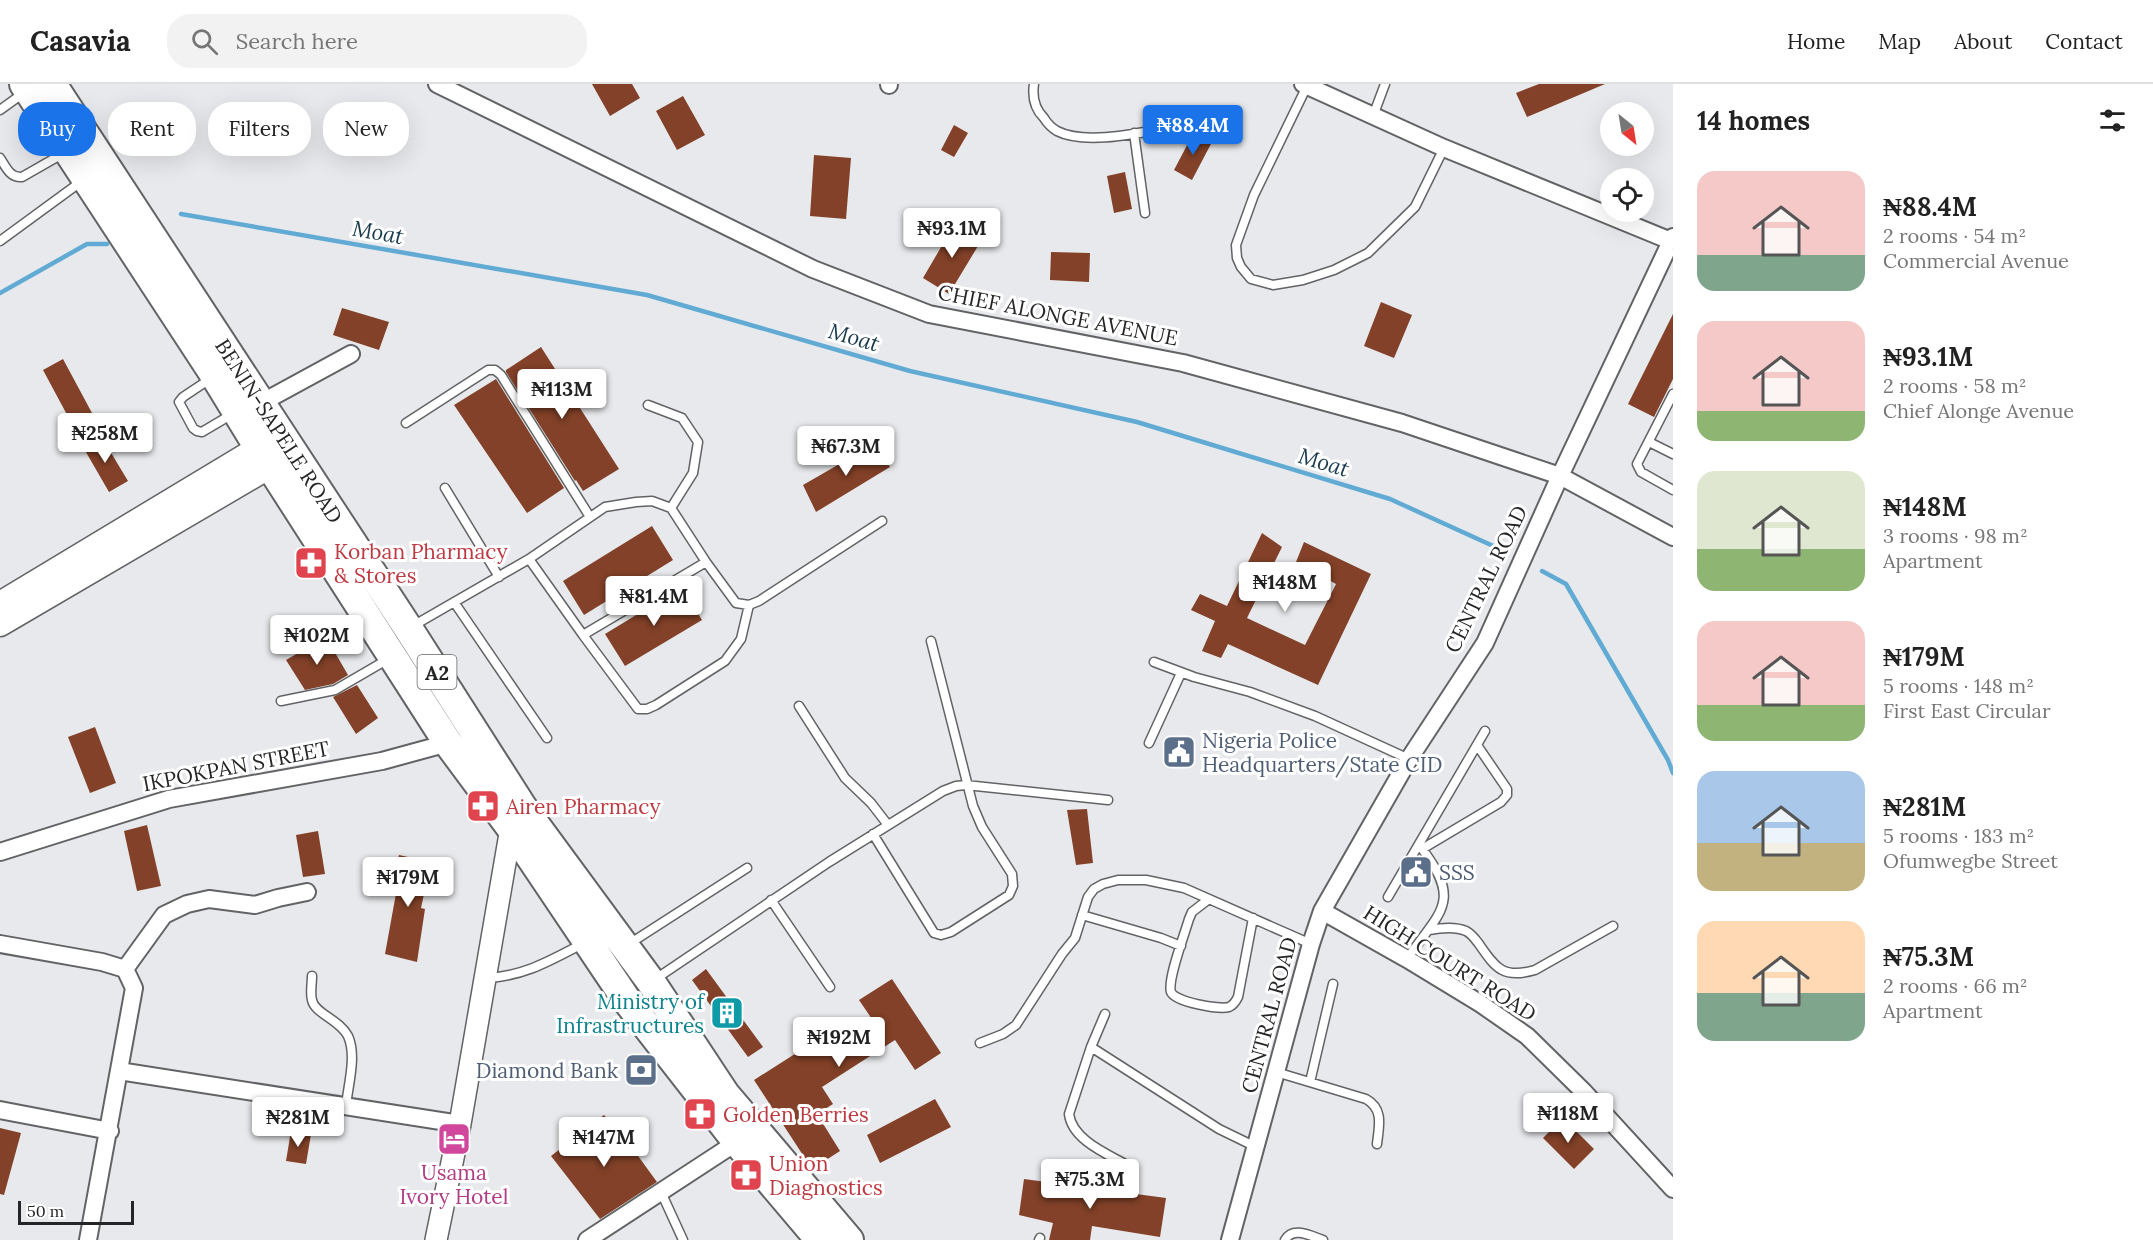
<!DOCTYPE html>
<meta charset="utf-8">
<style>
body{margin:0;font-family:Lora,serif;background:#f2f2f2;color:#222;height:100vh;display:flex;flex-direction:column;font-size:22px;white-space:nowrap}
*{box-sizing:border-box;margin:0}
p{font-size:20px;color:#767676}
.icon{flex:none;width:33px;height:33px;fill:none;stroke:currentColor;stroke-width:2;stroke-linecap:round;stroke-linejoin:round}
.map{position:relative;flex:1;overflow:hidden}
.sheet{display:flex;flex-direction:column;background:#fff;width:480px}
.sheet>*{flex:none}
.top-card{position:absolute;left:18px;top:18px;width:570px;height:54px;display:flex;gap:12px}
.needle{width:39px;rotate:150deg}
.controls{position:absolute;left:1600px;top:18px;display:grid;gap:12px}
.controls a{display:grid;place-items:center;width:54px;height:54px;border-radius:50%;background:#fff;box-shadow:0 6px 24px #0002;font-size:30px}
.scale{position:absolute;left:18px;bottom:15px;width:116px;box-sizing:border-box;padding-left:6px;border:3px solid #242526;border-top:0;font-size:16px;line-height:21px;white-space:nowrap;color:#242526;-webkit-text-stroke:4px #fff;paint-order:stroke}
.price{position:absolute;translate:-50% -51px;padding:0 14px;border-radius:6px;background:#fff;color:#222;font-size:20px;line-height:39px;filter:drop-shadow(0 2px 3px #0008)}
.price::after{content:'';position:absolute;left:50%;top:36px;width:18px;height:14px;margin-left:-9px;background:inherit;clip-path:polygon(0 0,100% 0,50% 100%)}
.price.current{background:#1a73e8;color:#fff}
ul{padding:0;list-style:none}
li{display:flex;align-items:center;gap:18px;height:150px;padding:0 24px}
li span{display:grid;place-items:center;flex:none;width:168px;height:120px;border-radius:18px;color:#555}
li>.icon{margin-inline-start:auto}
span .icon{width:72px;height:72px;fill:#fffc;stroke-width:1}
li b{font-size:26px}
h2{display:flex;justify-content:space-between;align-items:center;height:72px;padding:0 24px;font-size:26px}
.tag{padding:0 21px;border-radius:24px;background:#fff;box-shadow:0 6px 24px #0002;font-size:21px;line-height:54px}
.tag.current{background:#1a73e8;color:#fff}
header{display:flex;align-items:center;gap:36px;box-sizing:border-box;height:84px;padding:0 30px;background:#fff;border-bottom:2px solid #e0e0e0}
header strong{font-size:28px}
nav{display:flex;gap:33px;margin-inline-start:auto;font-size:21px}
.search{width:420px;height:54px;background:#f2f2f2;display:flex;align-items:center;gap:15px;box-sizing:border-box;padding:0 21px;border-radius:24px;color:#767676;font-size:22px}
main{display:flex;flex:1;min-height:0}
.map>svg:first-child{display:block}
</style>
<header>
<strong>Casavia</strong>
<div class="search"><svg class="icon" aria-label="search" viewBox="0 0 24 24"><circle cx="10" cy="10" r="6"/><path d="M15 15l6 6"/></svg>Search here</div>
<nav><a>Home</a><a>Map</a><a>About</a><a>Contact</a></nav>
</header>
<main>
<div class="map">
<svg width="1673" height="1156" viewBox="0 0 1673 1156">
<rect width="100%" height="100%" fill="#e8e9ec"/>
<g fill="none" stroke-linecap="round" stroke-linejoin="round">
<path stroke="#60aad4" stroke-width="4.5" d="M181,130l466,81 263,76 227,51 253,77 112,51
M0,209l87,-49h20
M1542,487l24,13 102,176 5,13"/>
</g>
<path fill="#824128" d="M592,0h40l8,14 -30,18z
M1539,0h66l-78,33 -11,-24z
M683,12l22,39 -28,15 -21,-39z
M954,41l14,8 -14,24 -13,-7z
M1194,48l18,10 -20,38 -18,-10z
M814,71l37,3 -5,61 -36,-3z
M1125,88l7,37 -18,4 -7,-37z
M954,141l27,16 -32,53 -26,-16z
M1051,168l39,1 -1,29 -39,-2z
M1381,218l31,13 -18,43 -30,-12z
M342,224l47,14 -10,28 -46,-15z
M1673,230v65l-19,38 -26,-13z
M541,263l78,122 -36,22 -7,-11 -1,1 -69,-109v-2z
M63,275l29,54 -20,11 -29,-54z
M496,295l68,109 -37,25 -73,-108z
M101,352l27,45 -19,11 -26,-45z
M876,359l14,24 -74,45 -13,-27z
M652,442l21,34 -89,55 -21,-34z
M1262,449l20,14 -35,71 58,27 31,-61 -40,-22 8,-20 67,32 -53,111 -90,-41 -7,14 -19,-7 13,-30 -24,-11 9,-16 27,12z
M682,503l20,33 -77,46 -20,-32z
M326,553l22,38 -15,9 -28,6 -19,-30z
M357,601l21,33 -22,16 -23,-37z
M95,643l21,56 -26,10 -22,-56z
M1087,725l6,54 -17,2 -9,-55z
M147,741l14,61 -24,5 -13,-60z
M318,747l7,43 -22,3 -7,-42z
M399,771l32,7 -10,46 4,1 -8,53 -32,-8 12,-66 -5,-1z
M706,885l57,78 -15,10 -56,-77z
M892,895l49,74 -26,17 -20,-30 -73,47 11,17 -16,10 23,37 -28,18 -58,-89 58,-37 -7,-11 17,-11 18,27 36,-23 -17,-25z
M935,1015l16,28 -71,36 -13,-28z
M604,1031l29,34 24,33 -57,37 -49,-63z
M1563,1034l31,31 -20,20 -31,-31z
M0,1044l21,5 -17,62 -4,-1z
M291,1047l20,3 -5,30 -20,-3z
M1024,1095l142,19 -6,39 -68,-11 -2,14h-41l4,-17 -34,-8z"/>
<g fill="none" stroke-linecap="round" stroke-linejoin="round">
<g stroke="#616365" stroke-width="11">
<path id="service" d="M1034,0c-2,13 1,25 10,34 3,5 8,10 13,13 31,16 94,-1 128,-6
M1307,2l-53,109 -18,50 1,13 4,9 10,12 22,6 30,-5 31,-10 34,-17 47,-46 29,-59
M0,26l25,-18
M1373,32l12,-32
M1134,49l11,80
M0,74c6,9 10,20 22,19l42,-24
M0,157l82,-60
M210,295l-27,18 -4,5 14,26 4,3 5,1 32,-19
M1673,310l-36,70 4,8 32,18
M648,321l34,13 16,24 -5,31 -22,35
M406,339l82,-53h7l6,5 89,142
M1649,358l24,12
M445,404l54,89
M529,475l54,76
M706,478l-123,73 55,74h9l9,-4 69,-44 16,-22 8,-34
M454,518l93,136
M411,543l118,-68 76,-52 31,-5 16,-1 19,7 35,54 30,41 13,2 10,-4 123,-80
M1154,578l40,15 56,15 65,24 94,43
M281,617l54,-11 55,-32
M799,622l46,72 26,25 17,22
M1149,659l32,-70
M873,750l61,99 7,2 10,-3 58,-37 4,-9 -1,-12 -30,-47 -9,-21 -42,-165
M1422,765l79,-47 6,-7v-6l-30,-44
M1388,813l97,-166
M1209,815l-17,13 -3,7c-4,14 -22,61 -18,73 4,10 49,18 58,15 5,-2 7,-6 9,-10l15,-79
M771,816l59,87
M1082,831l79,23 20,8
M1429,846c11,-2 26,-4 37,1 6,3 9,8 13,13 17,25 25,35 56,26l78,-44
M629,860l118,-76
M1407,875c34,-49 56,-57 13,-113
M312,892c0,8 -2,17 0,24 2,13 28,20 36,36 9,20 0,49 -2,70
M487,894c38,-2 64,-18 97,-35
M654,896l175,-118 114,-71 13,-5 10,-1 142,15
M1105,930l-14,33 -22,67c3,25 36,39 56,50
M980,959l23,-9 13,-9 46,-71 13,-16 13,-41 6,-8 9,-5 15,-4h28l38,8 127,56
M1091,963l128,82 37,18
M1276,988l90,27c18,10 13,27 11,45
M1310,998l23,-98
M661,1108l22,48
M1039,1156l1,-2
M1285,1156c8,-14 26,-4 38,0"/>
</g>
<g stroke="#616365" stroke-width="20">
<path id="minor" d="M437,0l376,185 116,45 254,49 219,60 158,53 113,61
M1303,0l141,64 227,93
M889,1v-1
M261,319l90,-49
M0,768l169,-53 213,-38 66,-18
M1322,827l85,48 74,45 46,32 57,56 89,97
M0,860l102,18 23,7 9,19 -46,252
M125,885l39,-54 23,-11 22,-5 46,6 23,-7 29,-6
M119,987l341,53
M0,1026l110,21
M587,1156l150,-98
M1230,1156l81,-296 11,-33 87,-152 76,-116 75,-167 113,-239"/>
</g>
<g stroke="#616365" stroke-width="24">
<path id="tertiary" d="M436,1156l24,-116 51,-296 4,-6"/>
</g>
<g stroke="#616365" stroke-width="27">
<path id="secondary" d="M0,520l259,-156
M0,540l270,-158"/>
</g>
<g stroke="#616365" stroke-width="32">
<path id="trunk" d="M24,0l186,284 60,98 178,277 63,85 117,174 109,140 83,98
M52,0l356,544 115,180 128,174 74,112 124,146"/>
</g>
<use href="#service" stroke="#fff" stroke-width="8"/>
<use href="#minor" stroke="#fff" stroke-width="16"/>
<use href="#tertiary" stroke="#fff" stroke-width="21"/>
<use href="#secondary" stroke="#fff" stroke-width="24"/>
<use href="#trunk" stroke="#fff" stroke-width="28"/>
</g>
<defs>
<g id="pharmacy-square" transform="scale(1.725)"><rect x="-9" y="-9" width="18" height="18" rx="4" fill="#e0444e" stroke="#fff"/><path d="M-2-6h4v4h4v4h-4v4h-4v-4h-4v-4h4Z" fill="#fff"/></g>
<g id="civic-square" transform="scale(1.725)"><rect x="-9" y="-9" width="18" height="18" rx="4" fill="#5c6f8a" stroke="#fff"/><path d="M-.6-6.5H3V-4.5H.6V-3L4-1V1h2V6H-6V1h2V-1L-.6-3ZM-1.2 2.5V6h2.4V2.5Z" fill="#fff"/></g>
<g id="building-square" transform="scale(1.725)"><rect x="-9" y="-9" width="18" height="18" rx="4" fill="#0f9aa8" stroke="#fff"/><path d="M-4-6H4V6H1V3H-1V6H-4ZM-2.5-4.3h1.7v1.8h-1.7ZM.8-4.3h1.7v1.8H.8ZM-2.5-1h1.7V.8h-1.7ZM.8-1h1.7V.8H.8Z" fill="#fff"/></g>
<g id="bank-square" transform="scale(1.725)"><rect x="-9" y="-9" width="18" height="18" rx="4" fill="#5c6f8a" stroke="#fff"/><path d="M-6-4H6V4H-6ZM0-2.3a2.3 2.3 0 1 0 0 4.6a2.3 2.3 0 1 0 0-4.6Z" fill="#fff"/></g>
<g id="hotel-square" transform="scale(1.725)"><rect x="-9" y="-9" width="18" height="18" rx="4" fill="#d1479c" stroke="#fff"/><path d="M-6-4.5h1.5V1H6V5H4.5V3h-9V5H-6ZM-4 0a1.8 1.8 0 1 1 3.6 0ZM.5 0V-2.5h3Q6-2.5 6 0Z" fill="#fff"/></g>
</defs>
<g fill-rule="evenodd">
<use href="#pharmacy-square" x="311" y="479"/>
<use href="#civic-square" x="1179" y="668"/>
<use href="#pharmacy-square" x="483" y="722"/>
<use href="#civic-square" x="1416" y="788"/>
<use href="#building-square" x="727" y="929"/>
<use href="#bank-square" x="641" y="986"/>
<use href="#pharmacy-square" x="700" y="1030"/>
<use href="#hotel-square" x="454" y="1055"/>
<use href="#pharmacy-square" x="746" y="1091"/>
</g>
<g text-anchor="middle" dominant-baseline="central" stroke-width="6" stroke-linejoin="round" paint-order="stroke">
<rect fill="#fff" stroke="#666667" stroke-width="1.5" x="417.5" y="571" width="39" height="34" rx="4.5"/>
<g font-size="20" font-weight="bold" fill="#242526">
<text x="437" y="588">A2</text>
</g>
<g font-size="21" fill="#242526" stroke="#fff">
<text transform="translate(1058 231) rotate(11)">CHIEF ALONGE AVENUE</text>
<text transform="translate(279 347) rotate(57)">BENIN-SAPELE ROAD</text>
<text transform="translate(1486 495) rotate(-64)">CENTRAL ROAD</text>
<text transform="translate(236 682) rotate(-11)">IKPOKPAN STREET</text>
<text transform="translate(1450 879) rotate(32)">HIGH COURT ROAD</text>
<text transform="translate(1269 931) rotate(-75)">CENTRAL ROAD</text>
</g>
<g font-size="21" fill="#be3a42" stroke="#fff" text-anchor="start">
<text x="334" y="467">Korban Pharmacy<tspan x="334" dy="24">&amp; Stores</tspan></text>
<text x="506" y="722">Airen Pharmacy</text>
<text x="723" y="1030">Golden Berries</text>
<text x="769" y="1079">Union<tspan x="769" dy="24">Diagnostics</tspan></text>
</g>
<g font-size="21" fill="#4e5e75" stroke="#fff" text-anchor="start">
<text x="1202" y="656">Nigeria Police<tspan x="1202" dy="24">Headquarters/State CID</tspan></text>
<text x="1439" y="788">SSS</text>
<text x="618" y="986" text-anchor="end">Diamond Bank</text>
</g>
<g font-size="21" fill="#0d838f" stroke="#fff" text-anchor="end">
<text x="704" y="917">Ministry of<tspan x="704" dy="24">Infrastructures</tspan></text>
</g>
<g font-size="21" fill="#b23c85" stroke="#fff">
<text x="454" y="1088">Usama<tspan x="454" dy="24">Ivory Hotel</tspan></text>
</g>
<g font-size="22" font-style="italic" fill="#1a3b4e" stroke="#fff">
<text transform="translate(378 148) rotate(10)">Moat</text>
<text transform="translate(854 253) rotate(16)">Moat</text>
<text transform="translate(1324 378) rotate(17)">Moat</text>
</g>
</g>
</svg>
<div class="controls">
<a><svg class="needle" viewBox="-14 -14 28 28"><path d="M0-13l5 13h-10z" fill="#e53935"/><path d="M0 13l5-13h-10z" fill="#767676"/></svg></a>
<a><svg class="icon" aria-label="locate" viewBox="0 0 24 24"><circle cx="12" cy="12" r="6"/><path d="M12 2v4M12 18v4M2 12h4M18 12h4"/></svg></a>
</div>
<div class="scale">50 m</div>
<b class="price current" style="left:1193px;top:72px">₦88.4M</b>
<b class="price" style="left:952px;top:175px">₦93.1M</b>
<b class="price" style="left:562px;top:336px">₦113M</b>
<b class="price" style="left:105px;top:380px">₦258M</b>
<b class="price" style="left:846px;top:393px">₦67.3M</b>
<b class="price" style="left:1285px;top:529px">₦148M</b>
<b class="price" style="left:654px;top:543px">₦81.4M</b>
<b class="price" style="left:317px;top:582px">₦102M</b>
<b class="price" style="left:408px;top:824px">₦179M</b>
<b class="price" style="left:839px;top:984px">₦192M</b>
<b class="price" style="left:1568px;top:1060px">₦118M</b>
<b class="price" style="left:298px;top:1064px">₦281M</b>
<b class="price" style="left:604px;top:1084px">₦147M</b>
<b class="price" style="left:1090px;top:1126px">₦75.3M</b>
<div class="top-card">
<a class="tag current">Buy</a>
<a class="tag">Rent</a>
<a class="tag">Filters</a>
<a class="tag">New</a>
</div>
</div>
<section class="sheet">
<h2>14 homes<svg class="icon" aria-label="filters" viewBox="0 0 24 24"><path d="M4 7h16M4 17h16"/><circle cx="9" cy="7" r="2"/><circle cx="15" cy="17" r="2"/></svg></h2>
<ul>
<li><span style="background:linear-gradient(#f6c9c9 70%,#7fa58c 0)"><svg class="icon" aria-label="home" viewBox="0 0 24 24"><path d="M3 11l9-7 9 7M6 9v11h12V9"/></svg></span><div><b>₦88.4M</b><p>2 rooms · 54 m²</p><p>Commercial Avenue</p></div></li>
<li><span style="background:linear-gradient(#f6c9c9 75%,#8fb573 0)"><svg class="icon" aria-label="home" viewBox="0 0 24 24"><path d="M3 11l9-7 9 7M6 9v11h12V9"/></svg></span><div><b>₦93.1M</b><p>2 rooms · 58 m²</p><p>Chief Alonge Avenue</p></div></li>
<li><span style="background:linear-gradient(#dfe7d0 65%,#8fb573 0)"><svg class="icon" aria-label="home" viewBox="0 0 24 24"><path d="M3 11l9-7 9 7M6 9v11h12V9"/></svg></span><div><b>₦148M</b><p>3 rooms · 98 m²</p><p>Apartment</p></div></li>
<li><span style="background:linear-gradient(#f6c9c9 70%,#8fb573 0)"><svg class="icon" aria-label="home" viewBox="0 0 24 24"><path d="M3 11l9-7 9 7M6 9v11h12V9"/></svg></span><div><b>₦179M</b><p>5 rooms · 148 m²</p><p>First East Circular</p></div></li>
<li><span style="background:linear-gradient(#a9c7e8 60%,#c2b280 0)"><svg class="icon" aria-label="home" viewBox="0 0 24 24"><path d="M3 11l9-7 9 7M6 9v11h12V9"/></svg></span><div><b>₦281M</b><p>5 rooms · 183 m²</p><p>Ofumwegbe Street</p></div></li>
<li><span style="background:linear-gradient(#ffd9b3 60%,#7fa58c 0)"><svg class="icon" aria-label="home" viewBox="0 0 24 24"><path d="M3 11l9-7 9 7M6 9v11h12V9"/></svg></span><div><b>₦75.3M</b><p>2 rooms · 66 m²</p><p>Apartment</p></div></li>
</ul>
</section>
</main>
